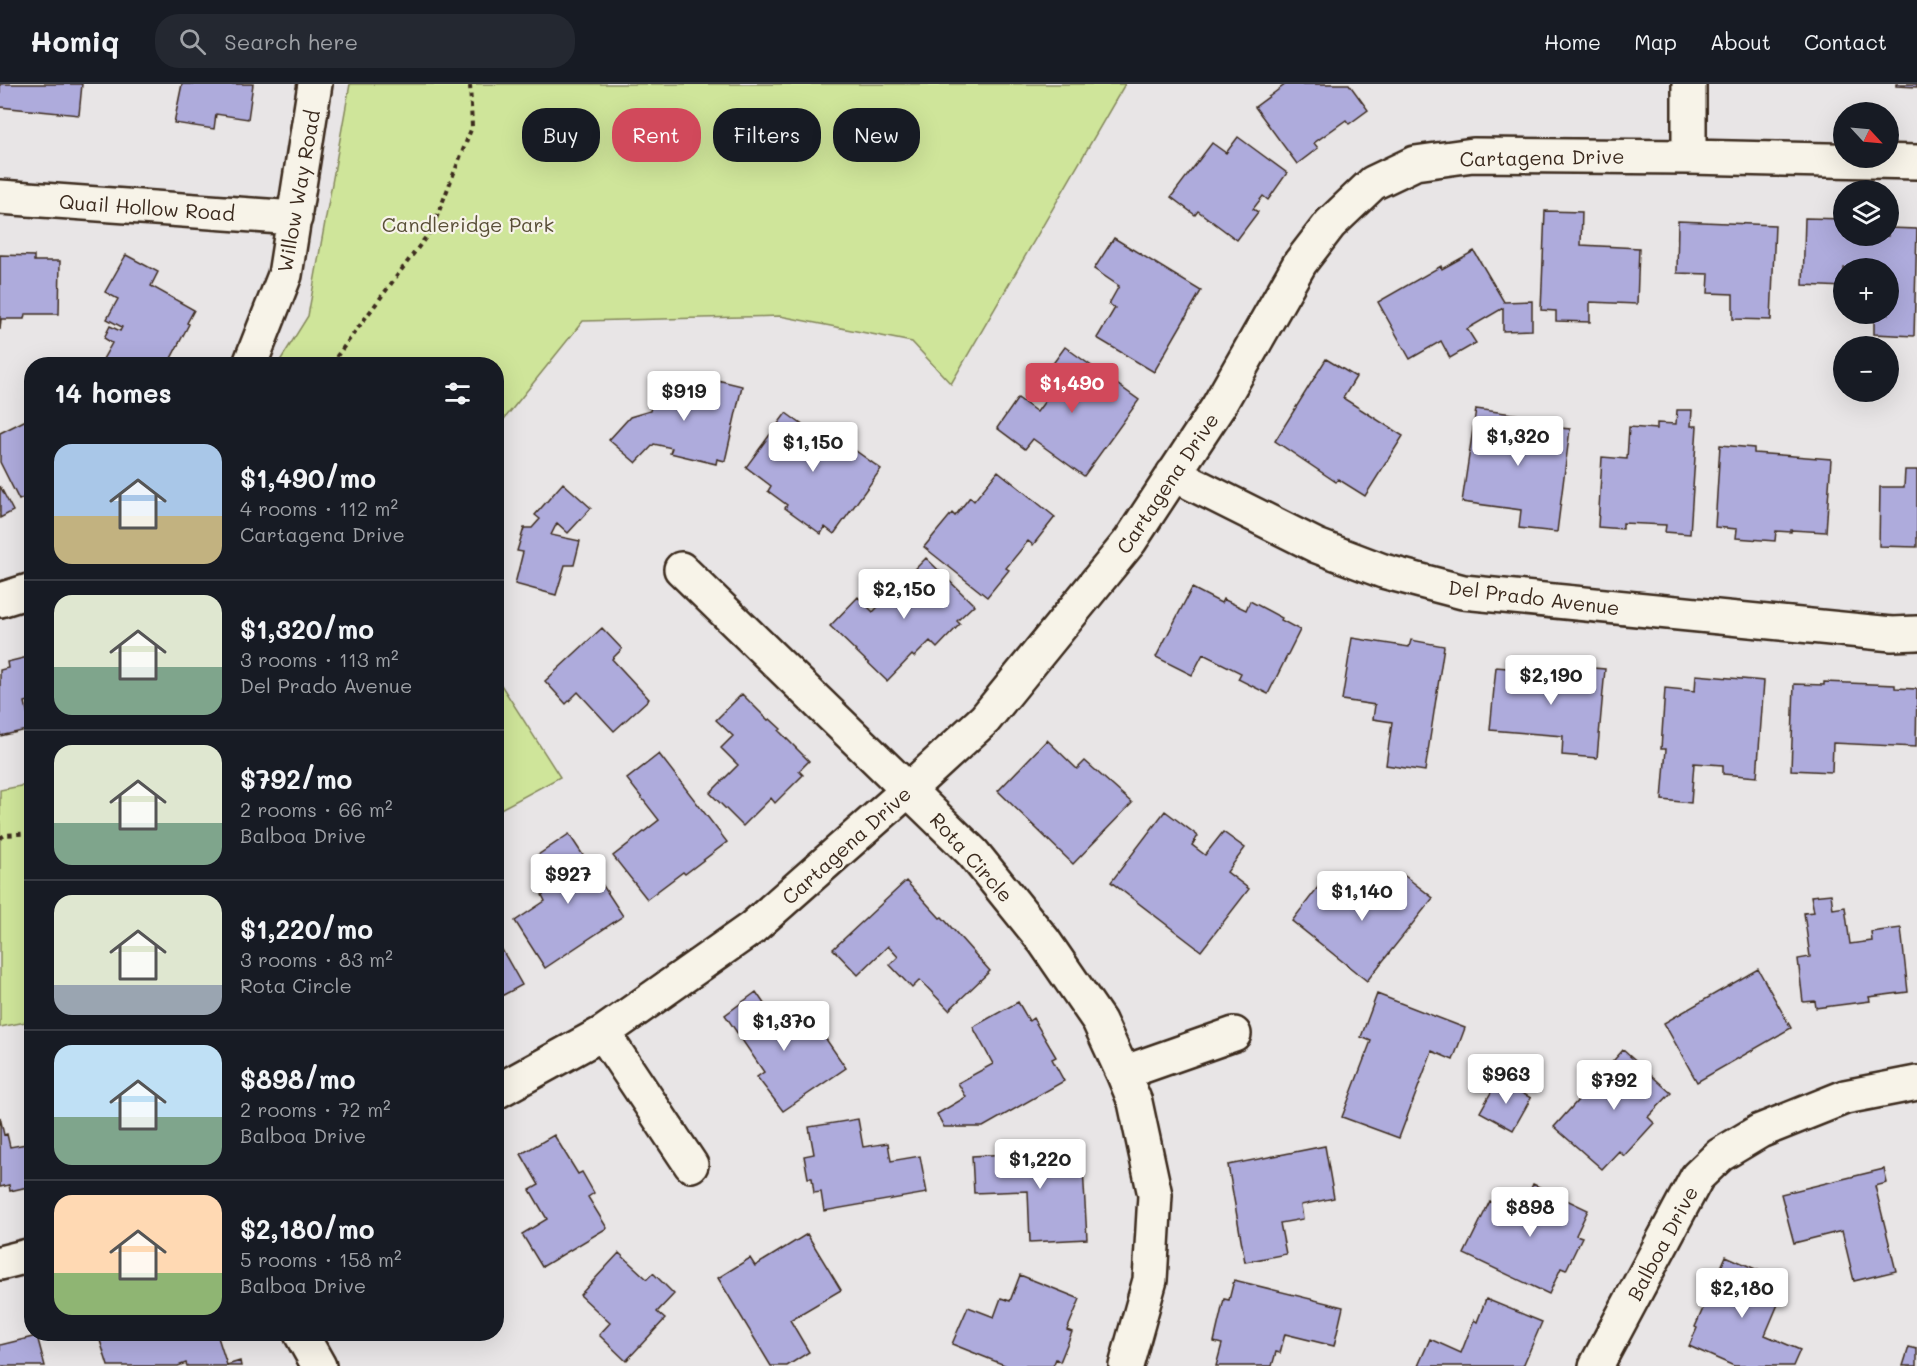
<!DOCTYPE html>
<meta charset="utf-8">
<style>
body{margin:0;font-family:Mali,sans-serif;background:#242831;color:#f1f3f6;height:100vh;display:flex;flex-direction:column;font-size:22px;white-space:nowrap}
*{box-sizing:border-box;margin:0}
p{font-size:20px;color:#9ea1a6}
.icon{flex:none;width:33px;height:33px;fill:none;stroke:currentColor;stroke-width:2;stroke-linecap:round;stroke-linejoin:round}
.map{position:relative;flex:1;overflow:hidden}
.panel{position:absolute;left:24px;top:273px;width:480px;height:984px;display:flex;flex-direction:column;background:#171b24;border-radius:24px;box-shadow:0 6px 24px #0002}
.panel>*{flex:none}
.hud{position:absolute;left:522px;top:24px;width:570px;height:54px;display:flex;gap:12px}
.needle{width:39px;rotate:116deg}
.buttons{position:absolute;left:1833px;top:18px;display:grid;gap:12px}
.buttons a{display:grid;place-items:center;width:66px;height:66px;border-radius:50%;background:#171b24;box-shadow:0 6px 24px #0002;font-size:30px}
.price{position:absolute;translate:-50% -51px;padding:0 14px;border-radius:6px;background:#fff;color:#222;font-size:20px;line-height:39px;filter:drop-shadow(0 2px 3px #0008)}
.price::after{content:'';position:absolute;left:50%;top:36px;width:18px;height:14px;margin-left:-9px;background:inherit;clip-path:polygon(0 0,100% 0,50% 100%)}
.price.active{background:#d1495b;color:#fff}
ul{padding:0;list-style:none}
li{display:flex;align-items:center;gap:18px;height:150px;padding:0 30px}
li+li{border-top:2px solid #363941}
li span{display:grid;place-items:center;flex:none;width:168px;height:120px;border-radius:18px;color:#555}
li>.icon{margin-inline-start:auto}
span .icon{width:72px;height:72px;fill:#fffc;stroke-width:1}
li b{font-size:26px}
h2{display:flex;justify-content:space-between;align-items:center;height:72px;padding:0 30px;font-size:26px}
.tag{padding:0 21px;border-radius:24px;background:#171b24;box-shadow:0 6px 24px #0002;font-size:21px;line-height:54px}
.tag.active{background:#d1495b;color:#fff}
header{display:flex;align-items:center;gap:36px;box-sizing:border-box;height:84px;padding:0 30px;background:#171b24;border-bottom:2px solid #363941}
header strong{font-size:28px}
nav{display:flex;gap:33px;margin-inline-start:auto;font-size:21px}
.search{width:420px;height:54px;background:#242831;display:flex;align-items:center;gap:15px;box-sizing:border-box;padding:0 21px;border-radius:24px;color:#9ea1a6;font-size:22px}
.map>svg:first-child{display:block}
</style>
<header>
<strong>Homiq</strong>
<div class="search"><svg class="icon" aria-label="search" viewBox="0 0 24 24"><circle cx="10" cy="10" r="6"/><path d="M15 15l6 6"/></svg>Search here</div>
<nav><a>Home</a><a>Map</a><a>About</a><a>Contact</a></nav>
</header>
<div class="map">
<svg width="1917" height="1282" viewBox="0 0 1917 1282">
<rect width="100%" height="100%" fill="#e8e5e6"/>
<filter id="ink" filterUnits="userSpaceOnUse"><feTurbulence type="fractalNoise" baseFrequency=".0167" numOctaves="2"/><feDisplacementMap in="SourceGraphic" scale="12" xChannelSelector="R" yChannelSelector="G"/><feConvolveMatrix kernelMatrix="1 2 1 2 8 2 1 2 1" color-interpolation-filters="sRGB"/></filter>
<g filter="url(#ink)">
<path fill="#cfe59a" stroke="#85885c" stroke-width="1.5" d="M350,0h775l-174,300 -39,-42 -132,-26 -197,5 -86,107 -1,-64h-218l30,-48z
M496,593l64,100 -63,34h-1z
M31,700v237l-31,6v-237z"/>
<path fill="#aeabdc" stroke="#3b2a1e" stroke-width="1.5" d="M0,0h82l-3,31 -79,-8z
M182,0h71l-5,35 -32,-5 -2,15 -40,-6z
M1286,0h63l19,26 -19,14 -3,-4 -32,23 4,5 -21,16 -42,-57z
M1896,0h21v3l-21,-1z
M1238,53l49,36 -19,27 -5,-4 -10,13 5,3 -21,28 -39,-29 -3,4 -24,-18 41,-54 14,10z
M1545,127l37,1 -1,33 58,3 -2,56 -47,-2v20l-34,-1v-10l-15,-1z
M1805,134l39,1v17h44v-16l1,8 28,1 -3,107 -40,-2v-20h14v-46h-44v19l-41,-2z
M1678,137l97,4 -4,95 -38,-1v-25l-25,-1 1,-19 -32,-1z
M1114,154l87,53 -47,81 -57,-34 18,-30 -6,-4 10,-18 -25,-17z
M1474,167l30,51 28,-1v29l-29,1v-23l-36,21 9,14 -26,15 -9,-17 -31,18 -32,-57 63,-36 1,3z
M0,171l34,1v5h26l-1,53h-34l-1,5h-23l-1,11z
M126,171l32,17 -7,14 43,24 -7,13 2,1 -21,40h-59l-7,-3 10,-18 -8,-5 6,-12 10,5 2,-4 -15,-8 11,-20 -13,-7z
M1065,263l74,53 -55,76 -51,-37 -8,10 -28,-21 21,-30 19,14 22,-30 -13,-9z
M1326,275l30,18 -13,21 60,38 -38,60 -27,-17 -2,3 -61,-41z
M709,294l33,8 -17,75 -8,-2 -1,5 -46,-11 2,-5 -18,-4 -18,19 -27,-23 21,-23 20,-6 8,-31 49,11z
M1476,325l74,10v8l20,2 -13,103 -38,-4 2,-18 -59,-8z
M1677,326h15l-1,16h6l-7,108 -25,-2 1,-7 -43,-2v6l-25,-2 4,-70 25,2 2,-32 28,2v-6l19,1z
M786,329l29,21 6,-8 60,43 -47,65 -9,-7 -4,7 -36,-26 2,-3 -19,-14 3,-5 -25,-19z
M32,333v77l-13,6 -19,-38v-29z
M1720,361l34,3v5l77,6 -5,73 -35,-2v2l-15,-1 -1,10 -39,-3 1,-9 -22,-2z
M1905,386h12v77l-38,-1 1,-59h24z
M998,387l57,46 -22,28 -5,-4 -22,27 3,2 -22,27 -63,-50 28,-34 3,3 15,-19 4,4z
M563,399l28,25 -23,25 -11,-10 -6,12 29,6 -6,24h-9l-9,30 -41,-11 8,-32 -6,-1 7,-23h8l8,-9 -5,-4z
M0,402l13,25 -13,7z
M926,474l48,47 -17,16 3,3 -23,24 -7,-7 -16,16 -2,-2 -25,26 -57,-55 28,-29 15,15z
M1192,504l29,15 2,-4 23,11 4,-9 32,17 -1,2 19,10 -32,64 -30,-15 3,-6 -38,-19 -11,21 -36,-18z
M602,544l20,21 -10,10 37,40 -35,32 -36,-39 -12,12 -21,-23z
M1352,554l57,9 2,-7 33,6 -19,125 -39,-6 6,-43 -19,-3 2,-14 -33,-5z
M32,572v44l-7,2 6,27 -31,7v-66l8,-2 -1,-6z
M1567,582l38,3 -8,89 -35,-3 1,-19 -73,-6 6,-63 71,6z
M1696,591l68,6 -7,96 -34,-3v-9l-29,-2 -3,40 -29,-3 4,-51h-5l4,-61 30,3z
M1824,598l71,3v3l22,1 -1,58 -83,-4 -1,29 -41,-2 3,-86 30,1z
M742,610l26,26 2,-1 11,10 -2,2 30,30 -10,10 4,4 -28,28 -4,-5 -28,28 -33,-33 28,-28 -17,-17 12,-12 -17,-16z
M1047,656l30,29 8,-8 47,42 -59,61 -75,-73z
M659,670l68,88 -42,32 -2,-2 -36,27 -34,-43 46,-36 -32,-41z
M1165,727l33,25 -6,9 13,10 18,-23 22,16 -18,24 22,17 -48,62 -90,-69z
M569,750l54,82 -78,52 -30,-47 30,-20 -3,-6 15,-11 -19,-29z
M1401,789l32,25 -66,83 -75,-60 33,-43 27,22 9,-12 17,14z
M906,797l34,37 2,-1 48,54 -41,39 -29,-30 -8,8 -22,-23 8,-8 -10,-11 -30,29 -25,-26z
M1831,810l2,15 12,-2 5,37 22,-3 -1,-9 30,-4 7,64 -39,5 1,4 -54,7 -1,-7 -12,1 -5,-43 12,-2 -6,-44 10,-1 -3,-16z
M496,855l26,46 -26,14z
M1758,885l33,59 -94,54 -33,-59z
M756,908l22,32 15,-11 16,23 10,-7 27,39 -63,43 -26,-34 7,-5 -39,-57z
M1377,910l88,34 -12,32 -21,-9 -33,87 -57,-21 29,-76 -10,-4z
M1018,918l11,19 4,-3 23,39 -4,2 12,22 -81,46h-39l-7,-13 29,-17 -8,-14 35,-19 -20,-37z
M1623,966l48,43 -23,24 6,6 -30,33 -5,-5 -17,18 -48,-42z
M1498,996l33,18 -18,32 -33,-18z
M0,1033l4,18 3,-1 3,13 22,-4v43l-22,5 -1,-6 -9,2z
M858,1035l5,28 25,-4 3,18 29,-5 7,37 -103,18 -3,-19 -7,1 -2,-15h-4l-4,-22 10,-2 -5,-27z
M554,1051l24,39 4,-2 12,21 -6,4 19,31 -65,39 -20,-33 25,-15 -17,-29 9,-5 -18,-31z
M1325,1062l9,52 -33,7 2,14 -23,4 6,31 -41,8 -17,-97z
M1082,1066l5,89 -57,3 -2,-51 -54,2 -2,-37z
M1884,1085l3,14 -12,3 21,85 -42,10 -12,-50 -48,12 -13,-49z
M1533,1100l55,26 -12,25 6,2 -16,33 -5,-2 -12,26 -85,-40 26,-53 29,13z
M807,1150l34,56 -51,30 19,32 -22,14h-16l-53,-88 32,-20 5,8z
M619,1169l28,26 6,-6 21,21 -17,18 8,7 -39,42 -27,-26 11,-12 -30,-28z
M1726,1172l61,27 -22,52 35,15 -7,16h-59l-45,-20 8,-18 -2,-1z
M1020,1191l60,24 -13,31 5,2 -12,30 -4,-3 -3,7h-46l-55,-22 16,-37 26,10 7,-19 9,3z
M1234,1196l109,27 -9,39 -49,-12 -5,19 -4,-1 -4,14h-56l6,-22 -8,-2 10,-43 5,1z
M1486,1215l56,23 -19,44h-105l12,-27 31,14 13,-33 3,2z
M98,1250h119l10,31 13,-4 1,5h-54l-1,-3 -8,3h-70z
M37,1252l8,30h-45v-21z
M1909,1263l8,2v17h-14z"/>
<g fill="none" stroke-linecap="round" stroke-linejoin="round">
<g stroke="#3b2a1e" stroke-width="38">
<path id="minor" d="M1689,73v-73
M0,113l295,21
M250,280l35,-89 30,-191
M1173,390l144,72 66,25 80,21 429,42 25,-1
M681,485l292,284 71,88 55,80 24,52 111,-39
M0,516l32,-10
M603,949l88,132
M1123,989l12,29 20,93 -5,85 -24,86
M496,1008l107,-59 149,-105 156,-138 77,-71 145,-178 88,-134 82,-144 30,-39 43,-41 42,-20 58,-8 216,2 228,5
M0,1179l32,-8
M301,1250l18,32
M1596,1282l101,-189 23,-22 40,-24 85,-34 72,-14"/>
</g>
<path stroke="#3b2a1e" stroke-width="4" stroke-dasharray="4.5 4.5" stroke-linecap="butt" d="M331,280l101,-135 40,-102 -2,-43
M0,754l5,-3 27,-2"/>
<use href="#minor" stroke="#f7f3e8" stroke-width="33"/>
</g>
</g>
<g text-anchor="middle" dominant-baseline="central" stroke-width="4.5" stroke-linejoin="round" paint-order="stroke">
<g font-size="20" fill="#3b2a1e" stroke="#f7f3e8">
<text transform="translate(1542 73) rotate(-1)">Cartagena Drive</text>
<text transform="translate(298 107) rotate(-80)">Willow Way Road</text>
<text transform="translate(147 123) rotate(4)">Quail Hollow Road</text>
<text transform="translate(1167 399) rotate(-56)">Cartagena Drive</text>
<text transform="translate(1534 513) rotate(7)">Del Prado Avenue</text>
<text transform="translate(846 761) rotate(-42)">Cartagena Drive</text>
<text transform="translate(972 773) rotate(48)">Rota Circle</text>
<text transform="translate(1662 1159) rotate(-62)">Balboa Drive</text>
</g>
<g font-size="20" fill="#594f37" stroke="#f7f3e8">
<text x="468" y="140">Candleridge Park</text>
</g>
</g>
</svg>
<div class="buttons">
<a><svg class="needle" viewBox="-14 -14 28 28"><path d="M0-13l5 13h-10z" fill="#e53935"/><path d="M0 13l5-13h-10z" fill="#9ea1a6"/></svg></a>
<a><svg class="icon" aria-label="layers" viewBox="0 0 24 24"><path d="M12 4l9 5-9 5-9-5zM3 14l9 5 9-5"/></svg></a>
<a>+</a>
<a>−</a>
</div>
<b class="price active" style="left:1072px;top:330px">$1,490</b>
<b class="price" style="left:684px;top:338px">$919</b>
<b class="price" style="left:1518px;top:383px">$1,320</b>
<b class="price" style="left:813px;top:389px">$1,150</b>
<b class="price" style="left:904px;top:536px">$2,150</b>
<b class="price" style="left:1551px;top:622px">$2,190</b>
<b class="price" style="left:568px;top:821px">$927</b>
<b class="price" style="left:1362px;top:838px">$1,140</b>
<b class="price" style="left:784px;top:968px">$1,370</b>
<b class="price" style="left:1506px;top:1021px">$963</b>
<b class="price" style="left:1614px;top:1027px">$792</b>
<b class="price" style="left:1040px;top:1106px">$1,220</b>
<b class="price" style="left:1530px;top:1154px">$898</b>
<b class="price" style="left:1742px;top:1235px">$2,180</b>
<div class="hud">
<a class="tag">Buy</a>
<a class="tag active">Rent</a>
<a class="tag">Filters</a>
<a class="tag">New</a>
</div>
<section class="panel">
<h2>14 homes<svg class="icon" aria-label="filters" viewBox="0 0 24 24"><path d="M4 7h16M4 17h16"/><circle cx="9" cy="7" r="2"/><circle cx="15" cy="17" r="2"/></svg></h2>
<ul>
<li><span style="background:linear-gradient(#a9c7e8 60%,#c2b280 0)"><svg class="icon" aria-label="home" viewBox="0 0 24 24"><path d="M3 11l9-7 9 7M6 9v11h12V9"/></svg></span><div><b>$1,490/mo</b><p>4 rooms · 112 m²</p><p>Cartagena Drive</p></div></li>
<li><span style="background:linear-gradient(#dfe7d0 60%,#7fa58c 0)"><svg class="icon" aria-label="home" viewBox="0 0 24 24"><path d="M3 11l9-7 9 7M6 9v11h12V9"/></svg></span><div><b>$1,320/mo</b><p>3 rooms · 113 m²</p><p>Del Prado Avenue</p></div></li>
<li><span style="background:linear-gradient(#dfe7d0 65%,#7fa58c 0)"><svg class="icon" aria-label="home" viewBox="0 0 24 24"><path d="M3 11l9-7 9 7M6 9v11h12V9"/></svg></span><div><b>$792/mo</b><p>2 rooms · 66 m²</p><p>Balboa Drive</p></div></li>
<li><span style="background:linear-gradient(#dfe7d0 75%,#9aa5b1 0)"><svg class="icon" aria-label="home" viewBox="0 0 24 24"><path d="M3 11l9-7 9 7M6 9v11h12V9"/></svg></span><div><b>$1,220/mo</b><p>3 rooms · 83 m²</p><p>Rota Circle</p></div></li>
<li><span style="background:linear-gradient(#bfe0f5 60%,#7fa58c 0)"><svg class="icon" aria-label="home" viewBox="0 0 24 24"><path d="M3 11l9-7 9 7M6 9v11h12V9"/></svg></span><div><b>$898/mo</b><p>2 rooms · 72 m²</p><p>Balboa Drive</p></div></li>
<li><span style="background:linear-gradient(#ffd9b3 65%,#8fb573 0)"><svg class="icon" aria-label="home" viewBox="0 0 24 24"><path d="M3 11l9-7 9 7M6 9v11h12V9"/></svg></span><div><b>$2,180/mo</b><p>5 rooms · 158 m²</p><p>Balboa Drive</p></div></li>
</ul>
</section>
</div>
